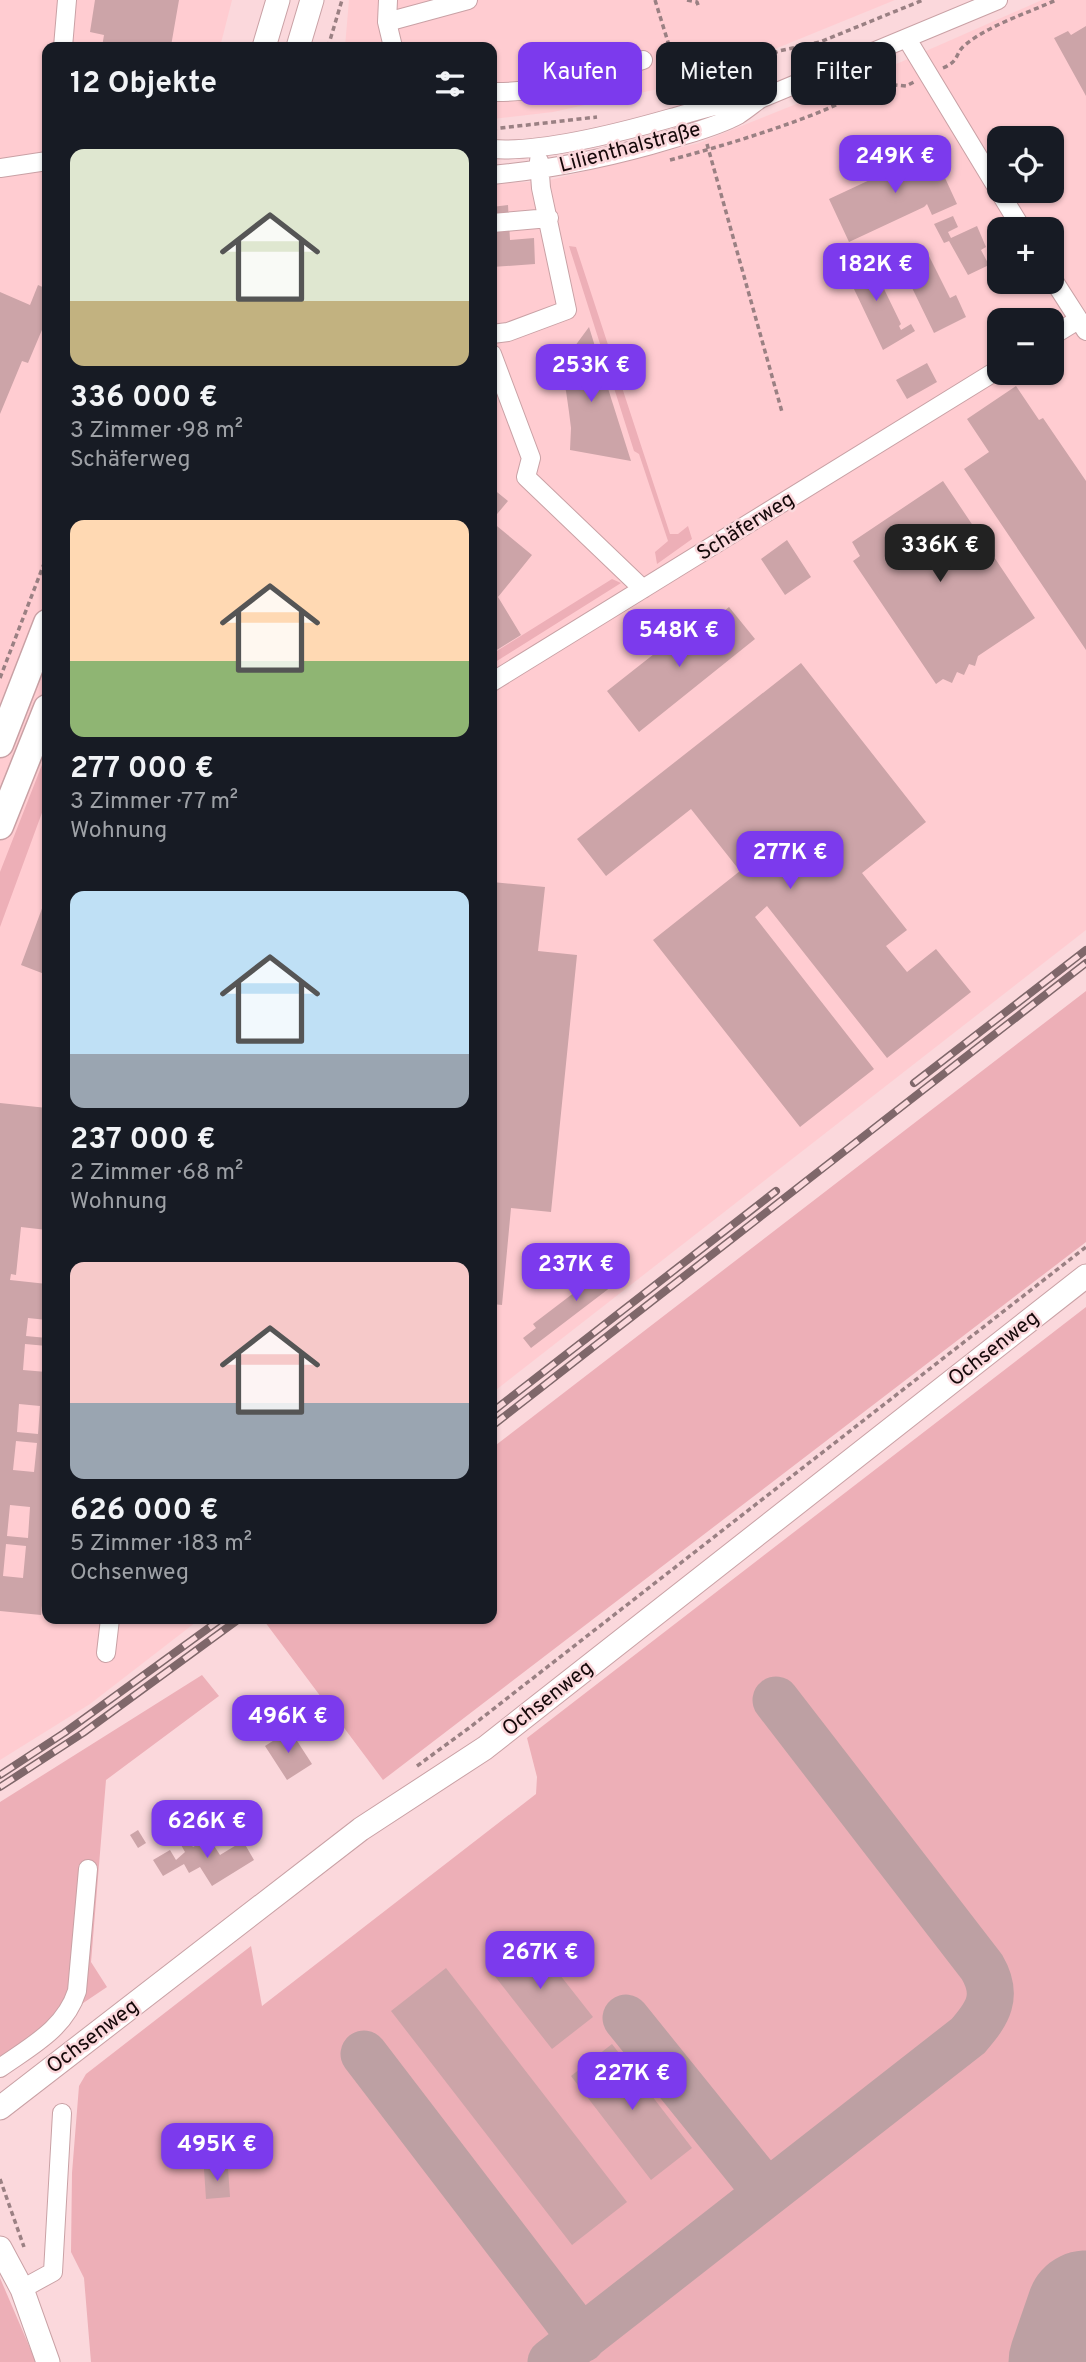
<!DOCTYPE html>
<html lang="de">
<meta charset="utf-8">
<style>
body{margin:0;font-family:Overpass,sans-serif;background:#20242c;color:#f1f3f6;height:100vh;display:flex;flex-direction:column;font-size:26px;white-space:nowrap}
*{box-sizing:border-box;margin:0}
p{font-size:23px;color:#9ea1a6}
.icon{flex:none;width:38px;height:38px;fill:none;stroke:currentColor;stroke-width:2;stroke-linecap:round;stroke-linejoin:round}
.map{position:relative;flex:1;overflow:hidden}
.panel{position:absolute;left:42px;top:42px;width:455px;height:1582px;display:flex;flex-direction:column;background:#171b24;border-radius:14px;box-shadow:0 2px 5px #0004}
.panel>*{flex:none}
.top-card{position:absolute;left:518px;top:42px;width:462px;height:63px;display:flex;gap:14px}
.buttons{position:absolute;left:987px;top:126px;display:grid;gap:14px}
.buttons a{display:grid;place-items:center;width:77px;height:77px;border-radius:14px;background:#171b24;box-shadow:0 2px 5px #0004;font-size:35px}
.price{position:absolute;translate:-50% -60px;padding:0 16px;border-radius:14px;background:#7c3aed;color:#fff;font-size:23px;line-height:46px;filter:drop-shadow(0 2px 4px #0008)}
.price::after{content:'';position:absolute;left:50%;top:42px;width:21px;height:16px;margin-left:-10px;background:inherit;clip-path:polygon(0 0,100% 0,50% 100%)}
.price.selected{background:#222;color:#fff}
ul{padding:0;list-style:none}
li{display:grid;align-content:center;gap:14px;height:371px;padding:0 28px}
li span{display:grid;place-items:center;height:217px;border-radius:14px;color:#555}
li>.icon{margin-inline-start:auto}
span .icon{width:126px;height:126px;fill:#fffc;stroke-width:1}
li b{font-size:30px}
h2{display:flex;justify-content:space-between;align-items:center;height:84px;padding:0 28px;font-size:30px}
.chip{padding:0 24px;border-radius:14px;background:#171b24;box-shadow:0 2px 5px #0004;font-size:24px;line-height:63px}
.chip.selected{background:#7c3aed;color:#fff}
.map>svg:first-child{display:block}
</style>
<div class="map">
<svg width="1086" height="2362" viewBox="0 0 1086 2362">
<rect width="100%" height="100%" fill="#fbd8dc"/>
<path fill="#ffccd1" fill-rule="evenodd" d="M0,0h232l-12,47h-173v1572h153l-110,85 -90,56z
M349,0h546l-196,80 -146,32 -61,7v-72h-147z
M1042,0h44v930l-594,463v-1209l54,-3 153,-38 202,-81zM999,138h53v53h-53zM999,229h53v53h-53zM999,320h53v53h-53z"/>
<path fill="#edafb7" d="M569,246l7,1 94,287h8l10,-8 4,13 -35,25 -2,-12 13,-11 -29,-87 -5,-3z
M612,579l9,4 -129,81v-10z
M47,752v47l-47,128v-55z
M1086,991v251l-703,538 -118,-158 4,-3h223v-171z
M1086,1307v1055h-995l-7,-84 -13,-26 1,-79 7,-87 7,-12 165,-128 11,60 274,-212 1,-17 -10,-39z
M202,1675l17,21 -113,84 -15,182 16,25 -107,72v-257z
M0,2278l36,84h-36z"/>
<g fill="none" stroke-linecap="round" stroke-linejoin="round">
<path stroke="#bda0a3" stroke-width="47" d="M626,2018l141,175
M364,2054l218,285
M551,2362l417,-326c20,-23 31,-40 14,-69l-206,-267"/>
<path stroke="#bda0a3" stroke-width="119" d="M1068,2362l18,-52"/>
</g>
<path fill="#cca4a8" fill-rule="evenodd" d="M95,0h84l-8,46 -14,-2v3h-55l2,-12 -14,-3z
M1086,26v70l-32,-58 14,-7 3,4z
M928,141l29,63 -25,11 -5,-11 -3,3 -75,35 -20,-43 75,-35 1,2 3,-1 -5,-12z
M508,205l2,35 24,-2 1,26 -43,3v-60z
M953,216l5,11 -10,5 3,6 26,-12 9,21 -5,3 8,15 -21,10 -19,-34 -5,2 -10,-19z
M924,246l26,52 6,-3 10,22 -32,16 -36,-74z
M868,256l33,68 -2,2 2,4 10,-6 4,7 -32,19 -39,-82z
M38,285l9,4v29l-19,45 -6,-2 -22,53v-122l30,13z
M589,327l22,71 20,63 -61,-11 1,-22 -2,-16 -3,-21 -8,-22z
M927,363l10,19 -30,17 -11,-19z
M1016,386l23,34 4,-2 43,63v169l-122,-181 25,-17 -22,-33z
M943,481l92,137 -57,38 -3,10 -6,-2 -5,11 -7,-3 -5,11 -9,-4 -7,5 -83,-123 7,-5 -8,-14z
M492,488l16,13 -16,19z
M492,522l40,33 -34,42 23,38 -29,18z
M787,540l24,37 -26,18 -24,-36z
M729,607l26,32 -116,93 -32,-41 47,-37 -5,-6 14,-10 10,14z
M801,663l125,159 -64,51 45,57 -21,16 21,26 29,-23 35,43 -84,66 -120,-152 -12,11 119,152 -74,58 -147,-187 87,-69 -49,-62 -85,67 -29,-37z
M492,882l53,5 -7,64 39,4 -26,257 -40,-4 -9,97 -10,-1z
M47,895v80l-26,-10z
M0,1103l47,5v122l-26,-3 -5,48 -5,-1 -1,6 37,4v36l-19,-2 -2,18 21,2v8l-22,-2 -2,26 24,2v186l-6,57 -41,-4zM19,1404l21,2 -2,28 -21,-2zM16,1441l21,2 -3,29 -21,-2zM10,1505l20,2 -2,31 -21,-2zM6,1544l20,2 -3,32 -20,-2z
M617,1260l11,14 -97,74 -8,-10 13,-10 -3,-4z
M290,1730l22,34 -25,16 -22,-34z
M189,1809l4,9 -16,8 -5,-9z
M138,1830l8,13 -8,5 -8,-13z
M209,1838l11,17 23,-14 11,19 -42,26 -12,-19 -11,6 -5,-9 -21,12 -10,-16 17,-10 6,10 9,-8 -4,-7 8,-4 4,6z
M527,1933l66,84 -41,32 -66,-84z
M446,1968l181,234 -55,43 -181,-234z
M612,2044l80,104 -41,32 -80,-104z
M228,2168l2,29 -24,2 -2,-30z"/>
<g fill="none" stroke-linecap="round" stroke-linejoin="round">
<g stroke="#c9a1a5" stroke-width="20">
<path id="minor" d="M388,0l-1,22 6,25
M387,22l81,-22
M907,39l115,190
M63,47l4,-47
M492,92c54,1 100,-16 151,-32
M492,149c51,4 130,-17 179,-31 30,-8 58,-18 89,-19
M0,168l47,-7
M492,175c61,-6 121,-18 180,-36 22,-7 46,-13 66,-24 8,-5 15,-11 22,-16l238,-99
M492,223l57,-5
M1052,278l34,53
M492,334l16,-2 59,-22 -26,-122 -2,-27
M1052,336l26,-16
M492,354l39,104 -5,19 117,112
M492,682l507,-313
M106,1653l4,-34
M0,2068c31,-22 65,-39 77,-77l11,-122
M22,2289l31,-17 9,-159"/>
</g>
<g stroke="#c9a1a5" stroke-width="25">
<path id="major" d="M264,47l14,-47
M298,47l14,-47
M0,2108l361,-279 124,-81 601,-472
M0,2248l22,41 26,73"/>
</g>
<g stroke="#c9a1a5" stroke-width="29">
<path id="highway" d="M0,744l47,-121
M0,826l47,-118"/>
</g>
<path stroke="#9a8083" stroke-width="3.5" stroke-dasharray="5 3.5" stroke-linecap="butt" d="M655,0l30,97
M687,0l10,2 2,6
M328,47l14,-47
M879,67l6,17 21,2 8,-4
M659,68l51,-15
M943,68c18,-8 11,-14 22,-23 24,-20 63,-32 91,-45
M706,89l34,-24 39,-14 41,-9 103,-42
M492,129l105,-12
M707,144l75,268
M670,160c49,-13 98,-28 145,-46 24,-10 46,-21 70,-30
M0,678l47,-122
M417,1766l52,-38 617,-481
M0,2179l24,68"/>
<use href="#minor" stroke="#fff" stroke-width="18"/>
<use href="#major" stroke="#fff" stroke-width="23"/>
<use href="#highway" stroke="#fff" stroke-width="26"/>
<g stroke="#7f676a" stroke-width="8">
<path id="rail" d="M914,1083l172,-133
M492,1412l284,-221
M492,1426l594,-463
M0,1775l64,-42 157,-114
M0,1787l83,-54 156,-114"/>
</g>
<use href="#rail" stroke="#fbd8dc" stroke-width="5" stroke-dasharray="16" stroke-linecap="butt"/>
</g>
<g text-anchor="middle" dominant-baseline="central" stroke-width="5" stroke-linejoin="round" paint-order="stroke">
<g font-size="21" fill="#150809" stroke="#fbd8dc">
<text transform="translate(630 148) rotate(-15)">Lilienthalstraße</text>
<text transform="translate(746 527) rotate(-32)">Schäferweg</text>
<text transform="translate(994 1349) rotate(-38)">Ochsenweg</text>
<text transform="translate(548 1699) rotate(-38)">Ochsenweg</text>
<text transform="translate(93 2037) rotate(-37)">Ochsenweg</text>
</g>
</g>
</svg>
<div class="buttons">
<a><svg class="icon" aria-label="locate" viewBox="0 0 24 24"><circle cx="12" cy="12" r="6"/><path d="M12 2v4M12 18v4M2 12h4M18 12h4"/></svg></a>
<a>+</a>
<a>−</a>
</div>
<b class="price" style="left:895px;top:195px">249K €</b>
<b class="price" style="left:876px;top:303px">182K €</b>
<b class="price" style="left:591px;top:404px">253K €</b>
<b class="price selected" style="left:940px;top:584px">336K €</b>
<b class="price" style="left:679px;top:669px">548K €</b>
<b class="price" style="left:790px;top:891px">277K €</b>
<b class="price" style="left:576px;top:1303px">237K €</b>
<b class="price" style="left:288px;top:1755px">496K €</b>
<b class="price" style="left:207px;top:1860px">626K €</b>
<b class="price" style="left:540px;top:1991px">267K €</b>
<b class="price" style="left:632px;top:2112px">227K €</b>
<b class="price" style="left:217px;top:2183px">495K €</b>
<div class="top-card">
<a class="chip selected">Kaufen</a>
<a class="chip">Mieten</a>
<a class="chip">Filter</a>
</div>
<section class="panel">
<h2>12 Objekte<svg class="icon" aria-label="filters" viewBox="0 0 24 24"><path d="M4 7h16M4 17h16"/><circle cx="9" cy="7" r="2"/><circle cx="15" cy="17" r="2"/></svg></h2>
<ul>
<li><span style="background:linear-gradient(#dfe7d0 70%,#c2b280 0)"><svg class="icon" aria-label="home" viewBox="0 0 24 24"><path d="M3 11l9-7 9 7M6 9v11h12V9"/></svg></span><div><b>336 000 €</b><p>3 Zimmer · 98 m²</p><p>Schäferweg</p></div></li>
<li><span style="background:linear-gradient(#ffd9b3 65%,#8fb573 0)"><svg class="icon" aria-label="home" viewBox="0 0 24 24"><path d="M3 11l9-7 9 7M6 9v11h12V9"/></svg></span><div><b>277 000 €</b><p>3 Zimmer · 77 m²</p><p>Wohnung</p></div></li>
<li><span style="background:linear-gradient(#bfe0f5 75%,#9aa5b1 0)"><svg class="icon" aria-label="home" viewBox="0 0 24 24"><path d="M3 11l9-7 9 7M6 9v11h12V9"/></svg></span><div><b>237 000 €</b><p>2 Zimmer · 68 m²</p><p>Wohnung</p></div></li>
<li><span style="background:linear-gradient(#f6c9c9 65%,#9aa5b1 0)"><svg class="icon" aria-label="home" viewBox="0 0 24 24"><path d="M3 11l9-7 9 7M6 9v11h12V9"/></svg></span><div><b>626 000 €</b><p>5 Zimmer · 183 m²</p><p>Ochsenweg</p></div></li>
</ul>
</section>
</div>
